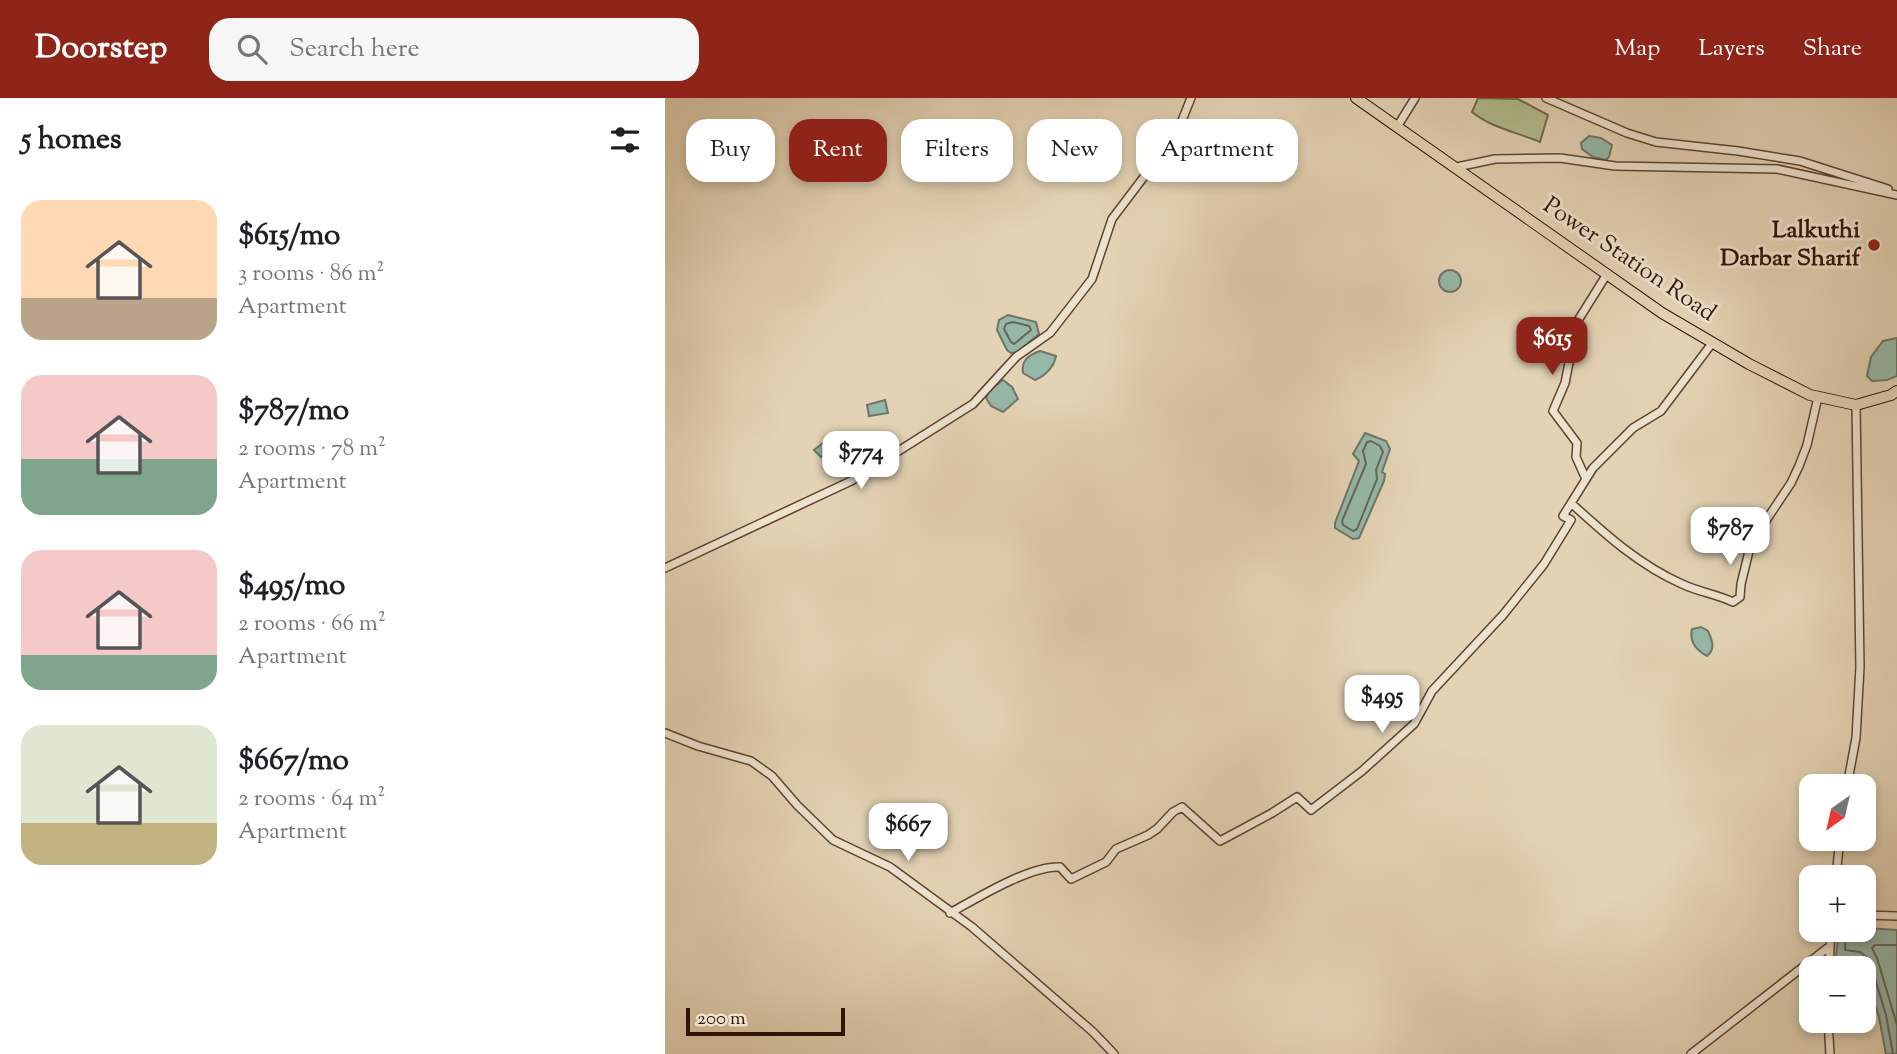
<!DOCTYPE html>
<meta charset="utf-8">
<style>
body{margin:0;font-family:"Sorts Mill Goudy",serif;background:#f6f6f6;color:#202124;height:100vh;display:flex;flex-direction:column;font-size:26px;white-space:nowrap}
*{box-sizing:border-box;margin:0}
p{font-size:23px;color:#757577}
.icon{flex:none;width:38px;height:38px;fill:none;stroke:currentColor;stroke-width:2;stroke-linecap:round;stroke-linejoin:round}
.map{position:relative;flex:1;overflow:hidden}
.side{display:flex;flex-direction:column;background:#fff;width:665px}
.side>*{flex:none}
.banner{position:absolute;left:21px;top:21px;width:665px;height:63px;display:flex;gap:14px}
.needle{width:46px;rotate:214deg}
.tools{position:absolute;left:1134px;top:676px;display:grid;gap:14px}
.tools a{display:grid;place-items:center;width:77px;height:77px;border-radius:14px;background:#fff;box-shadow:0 4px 10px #0003;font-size:35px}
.scale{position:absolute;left:21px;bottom:18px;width:159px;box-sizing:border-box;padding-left:7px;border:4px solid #321405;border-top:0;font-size:19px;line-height:24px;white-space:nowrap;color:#321405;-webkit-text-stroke:5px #ede2ce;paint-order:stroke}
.price{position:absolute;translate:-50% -60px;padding:0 16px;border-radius:14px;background:#fff;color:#222;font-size:23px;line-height:46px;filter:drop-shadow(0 2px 4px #0008)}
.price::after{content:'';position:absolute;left:50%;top:42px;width:21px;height:16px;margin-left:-10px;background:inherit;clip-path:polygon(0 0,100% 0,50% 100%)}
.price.active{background:#8f2418;color:#fff}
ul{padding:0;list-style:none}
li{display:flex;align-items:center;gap:21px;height:175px;padding:0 21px}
li span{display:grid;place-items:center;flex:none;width:196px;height:140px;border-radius:21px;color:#555}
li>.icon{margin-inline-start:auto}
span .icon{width:84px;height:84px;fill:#fffc;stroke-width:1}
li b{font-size:30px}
h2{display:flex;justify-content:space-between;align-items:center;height:84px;padding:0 21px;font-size:30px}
.chip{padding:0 24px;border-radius:21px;background:#fff;box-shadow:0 4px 10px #0003;font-size:24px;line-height:63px}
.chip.active{background:#8f2418;color:#fff}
header{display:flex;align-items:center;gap:42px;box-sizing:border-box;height:98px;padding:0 35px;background:#8f2418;color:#fff}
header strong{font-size:33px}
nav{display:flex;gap:38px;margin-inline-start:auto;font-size:24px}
.search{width:490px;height:63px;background:#f6f6f6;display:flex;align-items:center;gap:18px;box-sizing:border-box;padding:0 24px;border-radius:21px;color:#757577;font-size:26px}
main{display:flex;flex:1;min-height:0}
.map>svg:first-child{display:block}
</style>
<header>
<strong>Doorstep</strong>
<div class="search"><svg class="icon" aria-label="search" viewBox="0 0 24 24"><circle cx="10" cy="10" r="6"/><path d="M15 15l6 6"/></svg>Search here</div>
<nav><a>Map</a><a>Layers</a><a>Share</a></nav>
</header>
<main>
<section class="side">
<h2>5 homes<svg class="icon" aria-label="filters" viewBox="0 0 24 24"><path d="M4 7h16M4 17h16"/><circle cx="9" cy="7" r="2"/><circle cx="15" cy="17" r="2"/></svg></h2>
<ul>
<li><span style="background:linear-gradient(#ffd9b3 70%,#b9a48a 0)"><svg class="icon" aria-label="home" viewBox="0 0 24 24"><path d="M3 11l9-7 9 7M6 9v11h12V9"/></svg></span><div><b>$615/mo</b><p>3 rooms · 86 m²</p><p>Apartment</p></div></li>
<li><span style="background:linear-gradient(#f6c9c9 60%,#7fa58c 0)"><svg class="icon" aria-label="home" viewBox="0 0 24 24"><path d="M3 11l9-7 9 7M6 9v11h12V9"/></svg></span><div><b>$787/mo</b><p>2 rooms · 78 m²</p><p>Apartment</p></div></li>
<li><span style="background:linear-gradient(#f6c9c9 75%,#7fa58c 0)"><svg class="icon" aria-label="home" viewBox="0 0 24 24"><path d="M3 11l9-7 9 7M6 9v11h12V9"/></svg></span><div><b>$495/mo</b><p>2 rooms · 66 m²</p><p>Apartment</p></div></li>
<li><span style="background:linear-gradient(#dfe7d0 70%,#c2b280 0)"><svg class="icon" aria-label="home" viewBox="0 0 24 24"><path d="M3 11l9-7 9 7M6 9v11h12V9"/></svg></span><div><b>$667/mo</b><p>2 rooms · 64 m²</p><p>Apartment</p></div></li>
</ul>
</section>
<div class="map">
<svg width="1232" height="956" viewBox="0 0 1232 956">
<rect width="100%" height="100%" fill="#e3d2b4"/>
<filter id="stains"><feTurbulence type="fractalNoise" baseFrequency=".00286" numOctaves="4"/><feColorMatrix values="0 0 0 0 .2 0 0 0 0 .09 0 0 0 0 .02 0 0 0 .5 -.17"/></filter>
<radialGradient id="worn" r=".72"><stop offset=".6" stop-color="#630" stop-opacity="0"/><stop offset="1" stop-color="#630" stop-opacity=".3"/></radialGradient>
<path fill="#b2bc8e" stroke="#72684a" stroke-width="2" d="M813,0l40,1 30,16 -8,27c-24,-10 -48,-14 -68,-30z"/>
<path fill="#96b8a9" stroke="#6e7667" stroke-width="2" d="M924,38l12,2 11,7 -3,12 -3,3 -13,-3 -11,-8 -1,-6z
M774 183a11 11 0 1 1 22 0a11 11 0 1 1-22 0Z
M343,217l28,7 3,12 -22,18 -6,1 -4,-3 -10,-20 2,-10z
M1232,240v38l-10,4 -15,1 -5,-5 4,-19 12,-16z
M375,253l16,5c-2,11 -11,20 -21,24l-12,-7c-2,-13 6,-18 17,-22z
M338,282l9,7 6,12 -15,13 -12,-6 -5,-8 3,-7z
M220,302l3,13 -19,3 -2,-11z
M700,335l21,8 4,8 -8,23 3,2 -1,7 -25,57 -6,1 -18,-11v-5l24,-62 -6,-7z
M163,341l8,8 -15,10 -7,-7z
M1036,529l7,4c4,9 8,18 -1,25 -11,-6 -18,-14 -15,-27z
M1199,830l33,2v124h-11l-7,-37 -17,-55 -5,-3 -21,-2 3,-28z"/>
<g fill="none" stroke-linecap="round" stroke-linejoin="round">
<path stroke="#646657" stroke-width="2" d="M348,224l16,4 2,4 -17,14 -3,-2 -7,-13 2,-5z
M706,343l9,5 3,6 -7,18 1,9 -20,50 -4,2 -10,-6 -1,-4 24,-57 -3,-13 4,-9z
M1181,831l-1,21 15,2 9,7 17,56 7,39
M1232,847h-22l-3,3 5,10 20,67"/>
<g stroke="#5e4431" stroke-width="10">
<path id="minor" d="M881,0l81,35 29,9 82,9 62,10 88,28
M732,29l18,-29
M792,69l38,-8 65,-1 55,8 162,3 120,26
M921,381l-10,-22 1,-14 -24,-32 12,-28 12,-61 30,-48
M906,405c34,31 68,62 111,81 17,8 34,10 51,18l7,-5 1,-13 10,-41 40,-60 8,-17 8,-21 11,-48
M0,470l186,-87 122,-77 43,-47 34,-24 42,-54 20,-60 53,-70 16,-26 10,-25
M0,635l33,13 53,15 21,15 25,29 36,35 57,27 82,60 121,105 21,22
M1182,688l9,-48 4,-71 -4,-262
M1171,779l4,-39
M285,815c27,-15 81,-48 110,-46l11,12 35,-17 10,-13 32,-14 9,-6 16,-17 9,-5 38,34 52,-28 25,-16 14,13 51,-39 52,-47 18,-33 71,-76 41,-51 27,-44 -8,-4 30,-48 40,-40 28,-17 52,-69
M1199,817l33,1
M1164,870l2,-39
M1163,922l2,34
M1026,956l139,-108"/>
</g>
<g stroke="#321405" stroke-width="12">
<path id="major" d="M691,0l306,215 87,51 61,31 46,10 35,-10 6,-4"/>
</g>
<use href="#minor" stroke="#ede2ce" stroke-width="7"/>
<use href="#major" stroke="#e3d2b4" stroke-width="10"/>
</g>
<circle fill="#8f2418" stroke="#ede2ce" stroke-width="2.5" cx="1209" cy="147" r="7"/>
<g text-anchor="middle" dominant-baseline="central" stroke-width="6" stroke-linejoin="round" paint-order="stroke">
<g font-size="24" font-weight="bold" fill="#321405" stroke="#ede2ce" text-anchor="end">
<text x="1195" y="133">Lalkuthi<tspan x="1195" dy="28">Darbar Sharif</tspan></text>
</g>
<g font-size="24" fill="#321405" stroke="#ede2ce">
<text transform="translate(964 162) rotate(34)">Power Station Road</text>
</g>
</g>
<rect width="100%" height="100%" filter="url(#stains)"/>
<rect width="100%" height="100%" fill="url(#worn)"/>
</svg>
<div class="tools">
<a><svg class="needle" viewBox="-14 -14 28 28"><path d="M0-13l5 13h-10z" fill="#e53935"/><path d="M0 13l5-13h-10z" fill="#757577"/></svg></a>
<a>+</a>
<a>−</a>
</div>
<div class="scale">200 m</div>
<b class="price active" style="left:887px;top:279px">$615</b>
<b class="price" style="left:196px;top:393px">$774</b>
<b class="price" style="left:1065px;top:469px">$787</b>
<b class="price" style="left:717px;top:637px">$495</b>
<b class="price" style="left:243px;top:765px">$667</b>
<div class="banner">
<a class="chip">Buy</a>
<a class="chip active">Rent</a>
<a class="chip">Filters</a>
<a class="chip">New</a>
<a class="chip">Apartment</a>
</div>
</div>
</main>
